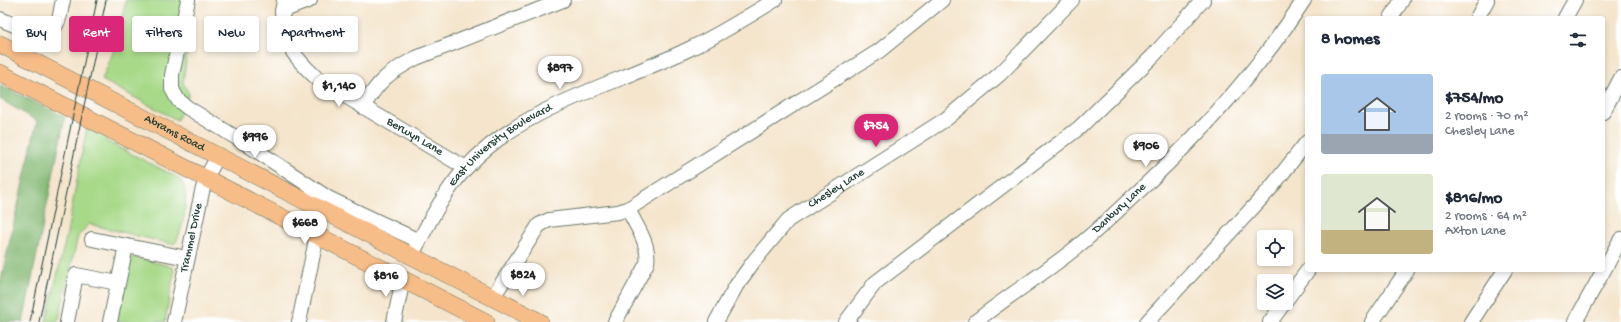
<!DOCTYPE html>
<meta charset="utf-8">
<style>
body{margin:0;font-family:"Gochi Hand",sans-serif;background:#f6f6f7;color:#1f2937;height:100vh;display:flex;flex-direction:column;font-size:15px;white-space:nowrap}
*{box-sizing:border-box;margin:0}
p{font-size:13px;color:#747a83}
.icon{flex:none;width:22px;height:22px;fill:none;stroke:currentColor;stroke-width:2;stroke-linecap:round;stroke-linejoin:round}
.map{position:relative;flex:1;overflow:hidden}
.panel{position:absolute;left:1305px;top:16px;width:300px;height:256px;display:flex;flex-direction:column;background:#fff;border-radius:4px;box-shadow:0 2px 6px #0003}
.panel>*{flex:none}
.banner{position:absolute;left:12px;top:16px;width:380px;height:36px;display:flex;gap:8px}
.buttons{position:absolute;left:1257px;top:230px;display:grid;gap:8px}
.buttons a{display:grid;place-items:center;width:36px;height:36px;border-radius:4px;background:#fff;box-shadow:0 2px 6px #0003;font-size:20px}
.price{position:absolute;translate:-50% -34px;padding:0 9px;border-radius:14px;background:#fff;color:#222;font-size:13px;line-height:26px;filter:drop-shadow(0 1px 2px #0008)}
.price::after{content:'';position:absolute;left:50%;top:24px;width:12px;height:9px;margin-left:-6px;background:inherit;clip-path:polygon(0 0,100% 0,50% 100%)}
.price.active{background:#db2777;color:#fff}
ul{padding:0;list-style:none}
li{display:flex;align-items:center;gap:12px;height:100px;padding:0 16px}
li span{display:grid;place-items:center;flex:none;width:112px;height:80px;border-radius:4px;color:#555}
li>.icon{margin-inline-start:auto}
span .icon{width:48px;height:48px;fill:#fffc;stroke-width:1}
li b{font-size:17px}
h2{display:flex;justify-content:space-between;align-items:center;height:48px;padding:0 16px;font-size:17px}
.tag{padding:0 14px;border-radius:4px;background:#fff;box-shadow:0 2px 6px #0003;font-size:14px;line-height:36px}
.tag.active{background:#db2777;color:#fff}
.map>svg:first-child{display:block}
</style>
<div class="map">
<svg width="1621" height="322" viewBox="0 0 1621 322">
<rect width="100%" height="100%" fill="#fff"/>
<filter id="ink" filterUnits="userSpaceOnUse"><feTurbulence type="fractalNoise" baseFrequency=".025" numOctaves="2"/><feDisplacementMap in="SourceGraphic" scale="8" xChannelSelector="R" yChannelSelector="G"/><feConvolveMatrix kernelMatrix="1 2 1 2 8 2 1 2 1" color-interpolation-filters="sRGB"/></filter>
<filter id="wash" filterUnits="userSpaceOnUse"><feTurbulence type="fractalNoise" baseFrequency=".012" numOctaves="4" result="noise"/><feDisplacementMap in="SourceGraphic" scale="16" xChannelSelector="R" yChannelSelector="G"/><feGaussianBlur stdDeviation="0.9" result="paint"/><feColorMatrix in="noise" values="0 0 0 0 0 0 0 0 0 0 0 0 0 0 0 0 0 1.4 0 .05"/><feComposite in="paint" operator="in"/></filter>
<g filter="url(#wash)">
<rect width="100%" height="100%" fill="#f4e5cc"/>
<path fill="#a7d988" stroke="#638b5e" d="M126,0h68l-11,83 6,11 -12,26 -75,-40 15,-38z
M87,127l20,10 -1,4 69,35c2,2 6,4 7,6 8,13 1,50 -7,61l-4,1 -82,-20 -11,12 -20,86h-12l21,-89z
M133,257l40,10 1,6 -9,49h-49l14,-63z"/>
<path fill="#85b974" stroke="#527b54" d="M0,85l65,32 -42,205h-23v-38l37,-163 -37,-22z"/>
</g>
<g filter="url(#ink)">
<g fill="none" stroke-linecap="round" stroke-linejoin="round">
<g stroke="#6a7869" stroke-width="16">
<g id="minor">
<path d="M188,0l-16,75v14l6,11 10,8 57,35 83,55 91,43"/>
<path id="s1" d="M284,0c-8,37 10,58 36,81l146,87"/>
<path d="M282,11l28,-11"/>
<path d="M1391,18l11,-18"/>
<path d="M1477,18l10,-18"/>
<path d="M1565,18l10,-18"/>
<path d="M0,19c16,6 48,26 58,2 3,-6 3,-14 5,-21"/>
<path d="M363,107c16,-27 25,-34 53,-49l147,-58"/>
<path d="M1603,112l18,-34"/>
<path d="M92,239l95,19"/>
<path id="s2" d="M412,255c15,-29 31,-62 54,-87 57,-63 148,-82 223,-119 30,-14 58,-32 86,-49"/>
<path d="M493,297l46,-72 10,-5 69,-8 10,-3 251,-158 63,-51"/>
<path d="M1286,300l22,-30"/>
<path d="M67,322l9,-47 42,8"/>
<path d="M110,322l16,-76"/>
<path id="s3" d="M174,322l28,-130 4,-14 12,-22"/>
<path d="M299,322l18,-87"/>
<path d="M394,322l9,-43"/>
<path d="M615,322l32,-59c3,-19 -11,-37 -19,-54"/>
<path id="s4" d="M716,322l20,-36 18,-25 34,-41 158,-101 54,-45 72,-74"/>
<path d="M846,322l29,-39 204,-155 74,-72 50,-56"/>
<path id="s5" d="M975,322c30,-24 62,-44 93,-68 21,-16 40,-34 59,-52 66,-60 128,-127 177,-202"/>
<path d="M1147,322l123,-133 37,-47"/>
<path d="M1270,322l14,-19"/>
<path d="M1372,322l35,-52"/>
<path d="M1471,322l34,-52"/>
<path d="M1575,322l46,-83"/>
</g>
</g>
<g stroke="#6a7869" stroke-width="18">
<g id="major">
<path id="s6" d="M0,44l540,278"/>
<path d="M0,73l486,249"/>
</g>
</g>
<use href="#minor" stroke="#fff" stroke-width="14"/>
<use href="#major" stroke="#f7bd88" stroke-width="17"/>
<path stroke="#1f3d34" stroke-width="1" d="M30,322l67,-322
M39,322l67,-322"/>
</g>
</g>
<g text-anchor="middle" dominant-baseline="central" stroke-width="3" stroke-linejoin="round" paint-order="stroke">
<g font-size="12" fill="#1f3d34" stroke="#fff">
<text stroke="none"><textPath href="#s6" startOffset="196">Abrams Road</textPath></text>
<text stroke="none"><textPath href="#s1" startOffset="204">Berwyn Lane</textPath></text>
<text stroke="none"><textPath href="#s2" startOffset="144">East University Boulevard</textPath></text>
<text stroke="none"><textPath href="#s4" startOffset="183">Chesley Lane</textPath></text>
<text stroke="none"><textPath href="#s5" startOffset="184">Danbury Lane</textPath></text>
<text stroke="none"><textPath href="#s3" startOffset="86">Trammel Drive</textPath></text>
</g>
</g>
</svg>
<div class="buttons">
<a><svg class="icon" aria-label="locate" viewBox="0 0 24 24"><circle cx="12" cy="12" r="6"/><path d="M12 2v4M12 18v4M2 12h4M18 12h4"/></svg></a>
<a><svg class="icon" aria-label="layers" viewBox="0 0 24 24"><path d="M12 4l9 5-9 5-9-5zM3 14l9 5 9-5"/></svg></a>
</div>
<b class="price" style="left:560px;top:90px">$897</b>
<b class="price" style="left:339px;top:108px">$1,140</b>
<b class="price active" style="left:876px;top:148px">$754</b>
<b class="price" style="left:255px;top:159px">$996</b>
<b class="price" style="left:1146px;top:168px">$906</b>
<b class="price" style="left:305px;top:245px">$668</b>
<b class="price" style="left:523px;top:297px">$824</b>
<b class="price" style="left:386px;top:298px">$816</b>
<div class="banner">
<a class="tag">Buy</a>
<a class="tag active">Rent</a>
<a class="tag">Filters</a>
<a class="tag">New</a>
<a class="tag">Apartment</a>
</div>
<section class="panel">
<h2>8 homes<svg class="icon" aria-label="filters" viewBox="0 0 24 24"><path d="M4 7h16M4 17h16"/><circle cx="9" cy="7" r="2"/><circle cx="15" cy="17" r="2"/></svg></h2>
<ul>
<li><span style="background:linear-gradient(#a9c7e8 75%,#9aa5b1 0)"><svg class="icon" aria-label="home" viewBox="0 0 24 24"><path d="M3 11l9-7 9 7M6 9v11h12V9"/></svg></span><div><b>$754/mo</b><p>2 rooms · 70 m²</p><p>Chesley Lane</p></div></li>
<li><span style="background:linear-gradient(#dfe7d0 70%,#c2b280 0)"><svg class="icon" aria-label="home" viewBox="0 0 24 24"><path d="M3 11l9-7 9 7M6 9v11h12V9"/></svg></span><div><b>$816/mo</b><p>2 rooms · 64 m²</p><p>Axton Lane</p></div></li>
</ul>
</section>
</div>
